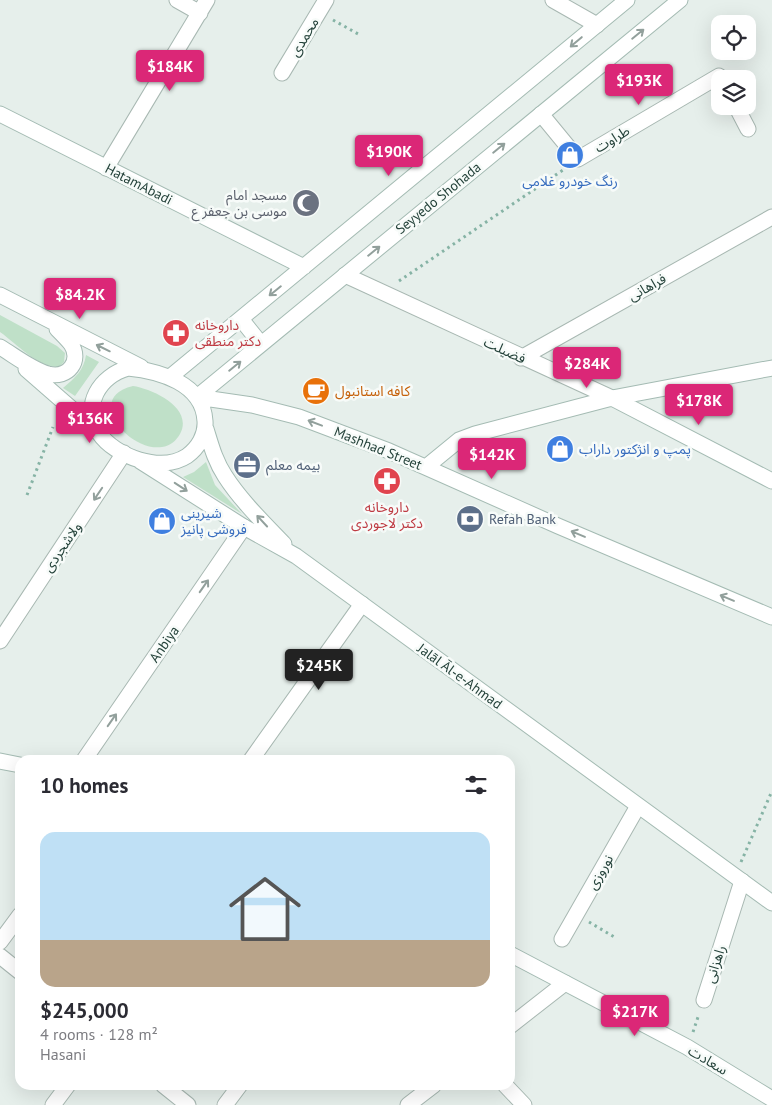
<!DOCTYPE html>
<meta charset="utf-8">
<style>
body{margin:0;font-family:"PT Sans","Noto Sans Arabic",sans-serif;background:#f2f2f3;color:#2b2b33;height:100vh;display:flex;flex-direction:column;font-size:19px;white-space:nowrap}
*{box-sizing:border-box;margin:0}
p{font-size:16px;color:#7c7c81}
.icon{flex:none;width:28px;height:28px;fill:none;stroke:currentColor;stroke-width:2;stroke-linecap:round;stroke-linejoin:round}
.map{position:relative;flex:1;overflow:hidden}
.drawer{position:absolute;left:15px;top:755px;width:500px;height:335px;display:flex;flex-direction:column;background:#fff;border-radius:15px;box-shadow:0 5px 20px #0002}
.drawer>*{flex:none}
.fabs{position:absolute;left:711px;top:15px;display:grid;gap:10px}
.fabs a{display:grid;place-items:center;width:45px;height:45px;border-radius:10px;background:#fff;box-shadow:0 5px 20px #0002;font-size:25px}
.price{position:absolute;translate:-50% -42px;padding:0 11px;border-radius:5px;background:#db2777;color:#fff;font-size:16px;line-height:32px;filter:drop-shadow(0 1px 2px #0008)}
.price::after{content:'';position:absolute;left:50%;top:30px;width:15px;height:11px;margin-left:-8px;background:inherit;clip-path:polygon(0 0,100% 0,50% 100%)}
.price.selected{background:#222;color:#fff}
ul{padding:0;list-style:none}
li{display:grid;align-content:center;gap:10px;height:265px;padding:0 25px}
li+li{border-top:1px solid #e1e1e2}
li span{display:grid;place-items:center;height:155px;border-radius:15px;color:#555}
li>.icon{margin-inline-start:auto}
span .icon{width:90px;height:90px;fill:#fffc;stroke-width:1}
li b{font-size:21px}
h2{display:flex;justify-content:space-between;align-items:center;height:60px;padding:0 25px;font-size:21px}
.map>svg:first-child{display:block}
</style>
<div class="map">
<svg width="772" height="1105" viewBox="0 0 772 1105">
<rect width="100%" height="100%" fill="#e6efeb"/>
<path fill="#bfe0c8" d="M0,315l57,31 8,7 -1,9 -5,5c-22,0 -42,-23 -59,-35z
M86,355l13,7 -24,34 -12,-8c12,-10 21,-18 23,-33z
M133,386c20,3 61,22 47,48 -4,7 -10,12 -18,13 -34,5 -78,-50 -29,-61z
M206,462l9,23 27,29 -59,-37 11,-5z"/>
<g fill="none" stroke-linecap="round" stroke-linejoin="round">
<g stroke="#a8b8b2" stroke-width="17">
<path id="street" d="M177,0l23,13
M553,0l44,25
M282,73l44,-73
M736,106l12,23
M541,114l37,45 141,-83 1,3
M106,168l101,-168
M345,275l267,123
M521,358l251,-141
M0,641l124,-188
M84,760l160,-233
M251,760l111,-156
M562,939l76,-133
M0,942l20,-27
M0,956l20,16
M704,1000l38,-119
M510,1026l55,-43
M163,1085l25,20
M505,1085l19,20
M53,1105l15,-20
M225,1105l15,-20
M408,1105l26,-20"/>
</g>
<g stroke="#a4bbb3" stroke-width="17">
<path id="secondary" d="M0,114l304,153
M0,295l141,72
M241,319l20,25
M0,347c15,9 31,22 48,27 20,5 34,-13 23,-30 -4,-5 -9,-10 -14,-15
M128,368c31,3 75,15 77,53 1,14 -7,27 -18,35 -26,17 -72,1 -88,-23 -18,-28 1,-57 29,-65z
M26,369l71,62
M170,377l457,-377
M197,397l483,-397
M197,397l55,8 47,12 90,34 169,75 214,91
M612,398l160,83
M206,429c5,16 9,32 19,47 16,25 39,47 59,68
M140,461l104,66 52,29 476,347
M426,467l33,-27 16,-6 137,-36 160,-30
M0,761l20,4
M510,954l177,93 85,52"/>
</g>
<path stroke="#86b3a5" stroke-width="3" stroke-dasharray="2.5 4" stroke-linecap="butt" d="M333,20l27,15
M399,281l167,-113
M27,495l26,-68
M741,862l31,-71
M589,922l27,16
M693,1032l6,-18"/>
<use href="#street" stroke="#fff" stroke-width="15"/>
<use href="#secondary" stroke="#fff" stroke-width="15"/>
</g>
<defs><path id="oneway-shaft" d="M-6 0H5M1.5-3L5.5 0L1.5 3" fill="none" stroke-width="1.6" stroke-linecap="round" stroke-linejoin="round" transform="scale(1.25)"/></defs>
<g stroke="#92a09c">
<use href="#oneway-shaft" transform="translate(638 34) rotate(-39)"/>
<use href="#oneway-shaft" transform="translate(576 42) rotate(140)"/>
<use href="#oneway-shaft" transform="translate(499 148) rotate(-39)"/>
<use href="#oneway-shaft" transform="translate(374 251) rotate(-39)"/>
<use href="#oneway-shaft" transform="translate(275 291) rotate(141)"/>
<use href="#oneway-shaft" transform="translate(103 348) rotate(-154)"/>
<use href="#oneway-shaft" transform="translate(235 366) rotate(-39)"/>
<use href="#oneway-shaft" transform="translate(315 423) rotate(-159)"/>
<use href="#oneway-shaft" transform="translate(181 487) rotate(33)"/>
<use href="#oneway-shaft" transform="translate(98 494) rotate(124)"/>
<use href="#oneway-shaft" transform="translate(262 521) rotate(-133)"/>
<use href="#oneway-shaft" transform="translate(578 534) rotate(-157)"/>
<use href="#oneway-shaft" transform="translate(204 586) rotate(-55)"/>
<use href="#oneway-shaft" transform="translate(727 598) rotate(-157)"/>
<use href="#oneway-shaft" transform="translate(112 720) rotate(-55)"/>
</g>
<defs>
<g id="shop-disc" transform="scale(1.4375)"><circle r="9.5" fill="#3f7fe0" stroke="#f7fbf9"/><path d="M-5-2.5h2.3a2.7 3.5 0 0 1 5.4 0H5L5.5 6h-11ZM-1.5-2.5h3a1.5 2.3 0 0 0-3 0Z" fill="#fff"/></g>
<g id="mosque-disc" transform="scale(1.4375)"><circle r="9.5" fill="#6b7280" stroke="#f7fbf9"/><path d="M3.5-4.9A6 6 0 1 0 3.5 4.9A5 5 0 1 1 3.5-4.9Z" fill="#fff"/></g>
<g id="pharmacy-disc" transform="scale(1.4375)"><circle r="9.5" fill="#e0444e" stroke="#f7fbf9"/><path d="M-2-6h4v4h4v4h-4v4h-4v-4h-4v-4h4Z" fill="#fff"/></g>
<g id="cafe-disc" transform="scale(1.4375)"><circle r="9.5" fill="#e8710a" stroke="#f7fbf9"/><path d="M-5.5-4.5H6V0H3Q3 3.5 0 3.5H-2.5Q-5.5 3.5-5.5 0ZM3-3.2v2h1.7v-2ZM-6 4.5H4V6H-6Z" fill="#fff"/></g>
<g id="office-disc" transform="scale(1.4375)"><circle r="9.5" fill="#5c6f8a" stroke="#f7fbf9"/><path d="M-6-3h4V-5.5h4V-3h4V5H-6ZM-1-4.5V-3h2v-1.5ZM-6 0V1H6V0Z" fill="#fff"/></g>
<g id="bank-disc" transform="scale(1.4375)"><circle r="9.5" fill="#5c6f8a" stroke="#f7fbf9"/><path d="M-6-4H6V4H-6ZM0-2.3a2.3 2.3 0 1 0 0 4.6a2.3 2.3 0 1 0 0-4.6Z" fill="#fff"/></g>
</defs>
<g fill-rule="evenodd">
<use href="#shop-disc" x="570" y="155"/>
<use href="#mosque-disc" x="306" y="203"/>
<use href="#pharmacy-disc" x="176" y="333"/>
<use href="#cafe-disc" x="316" y="391"/>
<use href="#shop-disc" x="560" y="449"/>
<use href="#office-disc" x="247" y="465"/>
<use href="#pharmacy-disc" x="387" y="481"/>
<use href="#bank-disc" x="470" y="519"/>
<use href="#shop-disc" x="162" y="521"/>
</g>
<g text-anchor="middle" dominant-baseline="central" stroke-width="5" stroke-linejoin="round" paint-order="stroke">
<g font-size="14" fill="#24423a" stroke="#f7fbf9">
<text transform="translate(304 37) rotate(-59)">محمدی</text>
<text transform="translate(612 139) rotate(-31)">طراوت</text>
<text transform="translate(139 184) rotate(27)">HatamAbadi</text>
<text transform="translate(438 198) rotate(-39)">Seyyedo Shohada</text>
<text transform="translate(647 287) rotate(-29)">فراهانی</text>
<text transform="translate(505 350) rotate(25)">فضیلت</text>
<text transform="translate(378 448) rotate(22)">Mashhad Street</text>
<text transform="translate(62 547) rotate(-56)">ولاشجردی</text>
<text transform="translate(164 644) rotate(-55)">Anbiya</text>
<text transform="translate(460 676) rotate(36)">Jalāl Āl-e-Ahmad</text>
<text transform="translate(600 872) rotate(-60)">نوروزی</text>
<text transform="translate(715 964) rotate(-72)">راهزانی</text>
<text transform="translate(708 1060) rotate(31)">سعادت</text>
</g>
<g font-size="14" fill="#366cbe" stroke="#f7fbf9" text-anchor="start">
<text x="570" y="181" text-anchor="middle">رنگ خودرو غلامی</text>
<text x="579" y="449">پمپ و انژکتور داراب</text>
<text x="181" y="513">شیرینی<tspan x="181" dy="16">فروشی پانیز</tspan></text>
</g>
<g font-size="14" fill="#5b616d" stroke="#f7fbf9" text-anchor="end">
<text x="287" y="195">مسجد امام<tspan x="287" dy="16">موسی بن جعفر ع</tspan></text>
</g>
<g font-size="14" fill="#be3a42" stroke="#f7fbf9" text-anchor="start">
<text x="195" y="325">داروخانه<tspan x="195" dy="16">دکتر منطقی</tspan></text>
<text x="387" y="507" text-anchor="middle">داروخانه<tspan x="387" dy="16">دکتر لاجوردی</tspan></text>
</g>
<g font-size="14" fill="#c56008" stroke="#f7fbf9" text-anchor="start">
<text x="335" y="391">کافه استانبول</text>
</g>
<g font-size="14" fill="#4e5e75" stroke="#f7fbf9" text-anchor="start">
<text x="266" y="465">بیمه معلم</text>
<text x="489" y="519">Refah Bank</text>
</g>
</g>
</svg>
<div class="fabs">
<a><svg class="icon" aria-label="locate" viewBox="0 0 24 24"><circle cx="12" cy="12" r="6"/><path d="M12 2v4M12 18v4M2 12h4M18 12h4"/></svg></a>
<a><svg class="icon" aria-label="layers" viewBox="0 0 24 24"><path d="M12 4l9 5-9 5-9-5zM3 14l9 5 9-5"/></svg></a>
</div>
<b class="price" style="left:170px;top:92px">$184K</b>
<b class="price" style="left:639px;top:106px">$193K</b>
<b class="price" style="left:389px;top:177px">$190K</b>
<b class="price" style="left:80px;top:320px">$84.2K</b>
<b class="price" style="left:587px;top:389px">$284K</b>
<b class="price" style="left:699px;top:426px">$178K</b>
<b class="price" style="left:90px;top:444px">$136K</b>
<b class="price" style="left:492px;top:480px">$142K</b>
<b class="price selected" style="left:319px;top:691px">$245K</b>
<b class="price" style="left:635px;top:1037px">$217K</b>
<section class="drawer">
<h2>10 homes<svg class="icon" aria-label="filters" viewBox="0 0 24 24"><path d="M4 7h16M4 17h16"/><circle cx="9" cy="7" r="2"/><circle cx="15" cy="17" r="2"/></svg></h2>
<ul>
<li><span style="background:linear-gradient(#bfe0f5 70%,#b9a48a 0)"><svg class="icon" aria-label="home" viewBox="0 0 24 24"><path d="M3 11l9-7 9 7M6 9v11h12V9"/></svg></span><div><b>$245,000</b><p>4 rooms · 128 m²</p><p>Hasani</p></div></li>
</ul>
</section>
</div>
